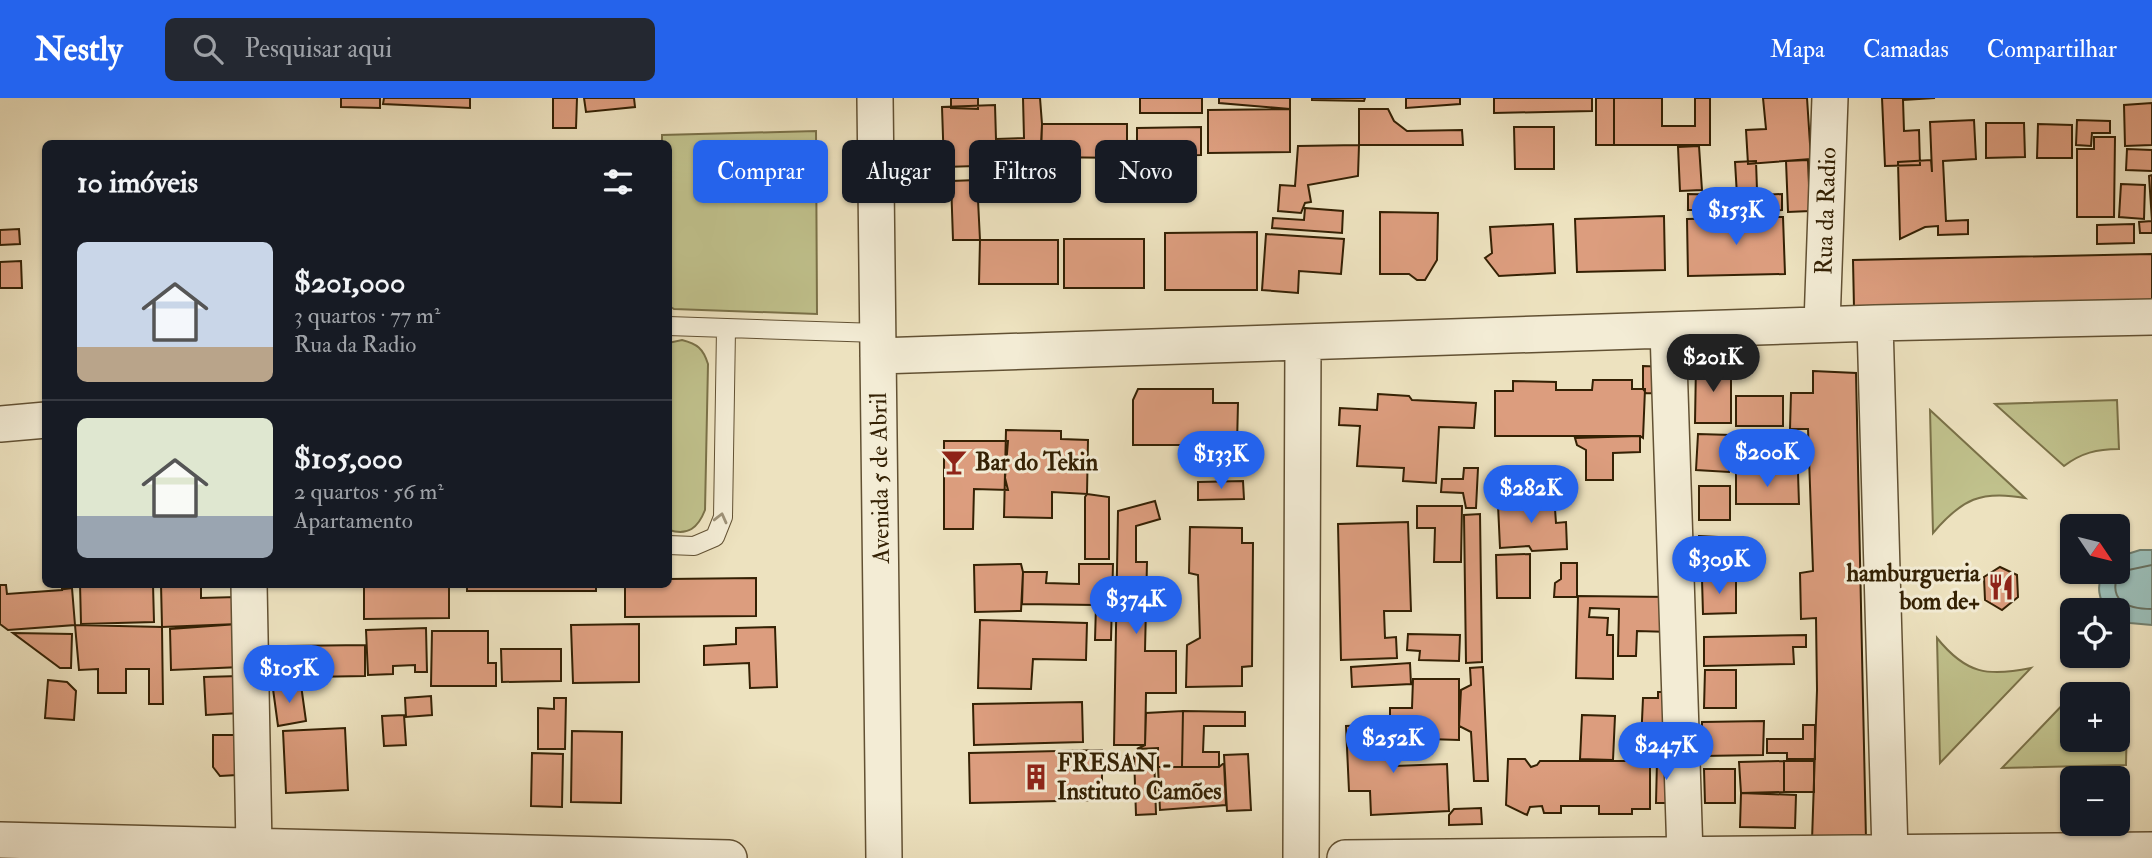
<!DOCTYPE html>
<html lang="pt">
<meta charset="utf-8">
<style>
body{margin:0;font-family:"IM FELL Double Pica",serif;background:#242831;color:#f1f3f6;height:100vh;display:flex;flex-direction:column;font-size:26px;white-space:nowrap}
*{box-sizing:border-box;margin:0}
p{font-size:23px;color:#9ea1a6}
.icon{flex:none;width:38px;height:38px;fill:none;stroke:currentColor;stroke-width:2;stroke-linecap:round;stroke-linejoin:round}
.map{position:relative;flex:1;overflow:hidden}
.panel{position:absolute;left:42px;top:42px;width:630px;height:448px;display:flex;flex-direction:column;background:#171b24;border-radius:10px;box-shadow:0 2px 5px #0004}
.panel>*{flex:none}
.top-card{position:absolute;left:693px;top:42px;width:665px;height:63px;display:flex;gap:14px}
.needle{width:46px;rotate:125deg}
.tools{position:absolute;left:2060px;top:416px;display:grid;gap:14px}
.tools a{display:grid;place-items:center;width:70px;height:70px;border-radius:10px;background:#171b24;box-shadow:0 2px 5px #0004;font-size:35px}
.price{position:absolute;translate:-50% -60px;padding:0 16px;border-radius:24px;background:#2563eb;color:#fff;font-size:23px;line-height:46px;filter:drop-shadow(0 2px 4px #0008)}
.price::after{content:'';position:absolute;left:50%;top:42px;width:21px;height:16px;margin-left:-10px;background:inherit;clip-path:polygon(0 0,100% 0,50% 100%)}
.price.active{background:#222;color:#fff}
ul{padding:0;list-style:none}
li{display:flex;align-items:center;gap:21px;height:175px;padding:0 35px}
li+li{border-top:2px solid #363941}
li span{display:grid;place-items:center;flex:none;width:196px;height:140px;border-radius:10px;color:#555}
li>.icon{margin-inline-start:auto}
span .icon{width:84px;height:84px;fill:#fffc;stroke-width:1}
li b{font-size:30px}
h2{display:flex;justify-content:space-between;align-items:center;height:84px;padding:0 35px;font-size:30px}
.pill{padding:0 24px;border-radius:10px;background:#171b24;box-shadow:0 2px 5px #0004;font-size:24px;line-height:63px}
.pill.active{background:#2563eb;color:#fff}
header{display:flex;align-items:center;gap:42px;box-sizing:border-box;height:98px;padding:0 35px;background:#2563eb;color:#fff}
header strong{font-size:33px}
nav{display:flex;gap:38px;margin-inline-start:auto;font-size:24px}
.search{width:490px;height:63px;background:#242831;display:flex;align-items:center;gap:18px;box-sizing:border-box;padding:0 24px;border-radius:10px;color:#9ea1a6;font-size:26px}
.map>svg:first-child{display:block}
</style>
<header>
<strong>Nestly</strong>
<div class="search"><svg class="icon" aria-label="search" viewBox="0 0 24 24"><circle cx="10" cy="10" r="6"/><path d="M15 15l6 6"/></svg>Pesquisar aqui</div>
<nav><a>Mapa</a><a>Camadas</a><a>Compartilhar</a></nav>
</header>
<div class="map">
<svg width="2152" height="760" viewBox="0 0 2152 760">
<rect width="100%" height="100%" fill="#ede2bf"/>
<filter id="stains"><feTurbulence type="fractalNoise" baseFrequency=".00286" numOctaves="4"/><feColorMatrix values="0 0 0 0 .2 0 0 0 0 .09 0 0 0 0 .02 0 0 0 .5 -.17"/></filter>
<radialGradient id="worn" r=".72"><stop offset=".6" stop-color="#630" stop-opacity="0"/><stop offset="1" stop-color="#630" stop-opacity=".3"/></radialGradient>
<path fill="#c0c18c" stroke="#7a7148" stroke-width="2" d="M816,33l1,183 -143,-5 -5,-3 -1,-162 -6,-1v-8z
M682,242c15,4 21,8 26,24l-3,146c-7,18 -17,26 -36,20l-1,-187z
M2117,302l2,49c-22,0 -38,4 -55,17l-69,-62z
M1930,312l95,88c-44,-8 -63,1 -92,35z
M1937,540c29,36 51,39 94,30l-91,95z
M2071,598l1,44h46v-23h9l-1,48 -124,3z"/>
<path fill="#9abdb7" stroke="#717f6f" stroke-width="2" d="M2140,452h12v75l-22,-2 -11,-5 -1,-7h-10c-10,-12 -11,-24 -6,-39h16v-15z"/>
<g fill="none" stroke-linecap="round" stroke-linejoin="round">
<path stroke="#676f5e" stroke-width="2" d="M2152,467l-33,7c-12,28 7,37 33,37"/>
</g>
<path fill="#dc9d7e" stroke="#342104" stroke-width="2" d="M341,0h39v10l-39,-1z
M384,0h86v10l-87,-4z
M553,0h24l-1,30h-23z
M584,0h50l1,9 -49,5z
M951,0h27v11l-27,-1z
M1023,0h17l2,26 -2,40 -96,3 -2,-60 53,-2 1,34 28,-1z
M1140,0h62v15h-62z
M1219,0h71v11l-71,-6z
M1312,0h53l-1,3 -52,-1z
M1406,0h54v6l-54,4z
M1494,0h98v13l-98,2z
M1596,0h18v47h-18z
M1614,0h48v28h33v-28h15v47h-96z
M1763,0h44l4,61 -63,5 -2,-34 20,-1z
M1882,0h53l-32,2 1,31 15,-1 1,35 -35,1z
M2152,5v42l-27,1 -1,-41z
M1290,11v43l-82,1v-43z
M1359,11h29l6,12 13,10 55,-1 1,15h-104z
M1974,22l2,39 -33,2 3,60 22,-1v14l-30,1v-9l-13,1 -25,12 -2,-77 33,-2 1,12 -2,-50z
M2077,22l33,1v12h-18l-1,13 -15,-1z
M1986,25h38l1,34 -39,1z
M1042,26h85v34l-86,-1z
M2038,26l34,1v33h-35z
M1201,29v28l-64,1v-28z
M1514,29h40v42h-39z
M2094,39h21l-1,80h-37v-68h17z
M1359,47l-1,31 -50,9 3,17 -6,1 -4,10 -23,-2 2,-26 15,1 3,-40z
M1699,48l3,44 -22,1 -2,-44z
M2127,51l25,1v21l-26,-1z
M1808,62l2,51 -22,1 -2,-51z
M1756,63l1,29 -15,1 -1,5 41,-2v16l-44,2 -3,-50z
M2152,77v58h-12l-1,-11 13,-1 -3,-45z
M977,82l3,60h-27l-2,-59z
M2121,86l24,1 -1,34 -25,-2z
M1688,96l42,1v15h-42z
M1305,110l38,3 -1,22 -70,-5 1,-10 31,2z
M1380,114l58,1 -1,47 -12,20h-8l-8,-6h-29z
M1664,118l1,54 -88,2 -2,-53z
M1783,119l2,57 -97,2 -1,-57z
M1553,126l2,49 -56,3 -14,-18 7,-5 -2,-26z
M2134,126v19l-37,1v-19z
M19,131l1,15 -20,1v-15z
M1257,134v58h-92v-57z
M1266,136l78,5 -3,35 -42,-3 -1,22 -36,-3z
M1064,141h80v49h-80z
M980,142h78v44h-79z
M2152,156v48l-298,6 -1,-48z
M21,163l1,27h-22v-26z
M1696,266h35v59h-36z
M1643,268l24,1 -1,27 -20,-1 -3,-4z
M1813,273l43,2 10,467 -54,1 5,-151 -1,-72 -15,1 -1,-46 13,-2 -5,-142h-18l1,-36h22z
M1593,282h39v9h13l-2,49 -3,-2h-145v-45h18v-10l43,1v8h36z
M1138,291h75v14h25l-1,42h-104v-45z
M1378,296l31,2 3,4 64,3 -2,25 -35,-1 -3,56 -33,-2 1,-13 -47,-2 3,-40 -21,-1 1,-17 37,2z
M1736,298h47v30h-47z
M1006,332l55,1v8l27,1 -1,54 -35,-2v26l-48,-1z
M1698,336l33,1 -2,37 -33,-2z
M1640,338v16l-27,1v27h-27v-30l-9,-5 -2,-7z
M944,343h64l-3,37 3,12 -34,-1 -1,40h-29z
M1464,370h14l-2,40h-10l-3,-15 -22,-1 1,-13h21z
M1736,375h62l1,31h-63z
M1243,383l1,18 -46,1v-18z
M1699,388h31v34h-31z
M1545,395v16h10l1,14 10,-1 1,27 -35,2 -3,-5 -29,2 -2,-43 17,-1 -1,-10z
M1087,396l22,3v62h-24v-62z
M1155,403l5,18 -24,7v36h11l-2,89h31v42h-30l-1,52h-31l4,-234z
M1417,408h45l-1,56h-27l1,-34h-18z
M1480,416l2,148 -16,1 -2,-148z
M1408,424l3,89h-27l1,27 11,-1 1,21 -56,2 -3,-136z
M1190,429l52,1v15h11l-1,123 -10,1v19l-56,1 1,-42 13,-7 -2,-63 -9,-2z
M1699,438l38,2v19l-38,-1z
M1530,456v44h-33l-1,-43z
M1561,465h16v34h-23l1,-14 6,-4z
M1021,466l2,8 -2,39 -46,1 -1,-47z
M1079,466h34l-2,76h-16l1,-35 -74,-1 1,-32h24l-1,11 33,1z
M2000,469l17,8 1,22 -16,13 -17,-10 -1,-23z
M756,480v38l-131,1v-33h43v-5z
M1736,480v35l-33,1 -1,-35z
M62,486h2v5l8,-1 3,37 -67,5 -8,-6v-39h6l1,9 55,-4z
M80,486h73l1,38 -73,2z
M161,486h40v14l36,-1 1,27 -76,3z
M467,486h129v7h-129z
M449,488v32l-85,1v-32z
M1578,498l94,1 -1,35 -34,-1 -1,25h-18l1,-47 -29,-1 -1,9 19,1 -1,17h6v44l-37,-1z
M980,522l107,3 -1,37 -53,-1 -2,30 -53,-1z
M238,526l3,43 -70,3 -1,-41z
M639,526v58l-66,1 -2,-58z
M75,527l87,2 1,77h-14v-35h-23v24h-28v-24l-19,1z
M775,529l2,60 -27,1 -1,-25 -45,2v-19l32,-2v-16z
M426,530l1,44h-12v-7l-22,1v8l-25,1 -2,-45z
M432,533h56v32h8v23h-65z
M13,535l59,1 -1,34h-11z
M1408,536l52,1 -1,26 -40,-1 1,-9 -13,-1z
M1806,537v12h-13l1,17 -90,2v-29z
M365,547v31l-57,1 -21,-31z
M501,551h60v32l-59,1z
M1410,565l1,21 -59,3 -1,-20z
M1483,569l5,114h-14l-3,-49 -12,-6 2,-36 10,-5 -1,-17z
M1705,572h31v38h-32z
M239,578l1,37 -34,2 -2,-38z
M1413,581h46v61l-31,-1 1,-13h-32v-6h-7v-12h22z
M48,582l19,2 9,9 -2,29 -29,-2z
M301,587l5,36 -28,5 -5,-37z
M1658,594h19l-2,60 -14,-1 -4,-7 -16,-1 2,-45h15z
M431,598l1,19 -26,2 -1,-19z
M554,600h12l-1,51h-27v-41l16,1z
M1082,604l1,40 -109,3 -1,-41z
M1183,613l-1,56h-24v-19l-21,1 8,-4 1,-32z
M1183,613l62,1v14h-41l-1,26h16v15h-37z
M404,617l2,30 -22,1 -2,-30z
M1582,617l33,1 -2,44 -33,-1z
M1764,623l-1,34 -61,1v-34z
M1392,626l2,42 53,-2 2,47 -78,4 -1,-24h-21l-3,-65z
M1803,627h12v34h-28v-6h-20v-14h36z
M345,630l3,62 -62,3 -3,-62z
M572,633l50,1 -1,71 -50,-1z
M213,637h24v40l-17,1 -7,-9z
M1102,652v50l-132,3 -1,-50z
M532,655l31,1 -1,53 -31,-1z
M1248,656l3,56 -24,1 -3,-56z
M1134,657h20l2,59 -20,1z
M1508,661h17l6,8 6,-2 3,-4h110v48h-18v5h-33v-8h-38v7h-17l-2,-7 -12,1 -3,8 -21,-10z
M1657,663h19l-1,42h-19z
M1784,663v31l-43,1 -2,-31z
M1784,663h30v31h-30z
M1224,665l2,42 -66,5 -2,-43h61z
M1704,671h31v34h-30z
M1741,695l55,2 -1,33 -55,-1z
M1481,710l1,16 -33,1v-10l5,-6z"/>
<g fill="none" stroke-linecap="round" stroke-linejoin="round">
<g stroke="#625133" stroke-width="20">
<path id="service" d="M668,228l210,7
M668,447l26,1 21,-9 8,-20 3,-188"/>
</g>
<g stroke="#625133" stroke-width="38">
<path id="minor" d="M875,0l9,760
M1822,226l8,-226
M1668,232l17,525
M878,258l997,-33
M0,326l46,-4
M249,486l5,263
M0,742l729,18
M1890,755l-15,-530 277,-6
M1301,760l2,-516
M1345,760l807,-8"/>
</g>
<use href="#service" stroke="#f3ecd5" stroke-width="18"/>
<use href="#minor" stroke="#f3ecd5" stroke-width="35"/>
</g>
<defs><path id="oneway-chevron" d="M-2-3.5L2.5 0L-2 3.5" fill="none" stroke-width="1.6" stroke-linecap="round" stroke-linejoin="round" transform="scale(1.75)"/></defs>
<use stroke="#9d9177" href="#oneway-chevron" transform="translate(721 420) rotate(-76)"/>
<defs>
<g id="bar-bare" transform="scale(2.1)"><path d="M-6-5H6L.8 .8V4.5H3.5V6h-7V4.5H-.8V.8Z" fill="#8f2418" stroke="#f3ecd5" stroke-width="2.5" paint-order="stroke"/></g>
<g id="restaurant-bare" transform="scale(2.1)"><path d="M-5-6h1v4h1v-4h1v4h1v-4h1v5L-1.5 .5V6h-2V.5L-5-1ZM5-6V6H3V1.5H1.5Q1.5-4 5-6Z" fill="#8f2418" stroke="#f3ecd5" stroke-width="2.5" paint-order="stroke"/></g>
<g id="building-bare" transform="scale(2.1)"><path d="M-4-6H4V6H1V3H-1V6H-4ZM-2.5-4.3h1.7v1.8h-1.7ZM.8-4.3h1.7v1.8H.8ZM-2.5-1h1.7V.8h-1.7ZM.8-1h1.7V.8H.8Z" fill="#8f2418" stroke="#f3ecd5" stroke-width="2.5" paint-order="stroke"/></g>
</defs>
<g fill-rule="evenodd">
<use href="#bar-bare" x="954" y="364"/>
<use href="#restaurant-bare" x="2001" y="489"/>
<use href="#building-bare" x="1036" y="679"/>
</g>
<g text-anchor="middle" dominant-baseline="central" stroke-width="6" stroke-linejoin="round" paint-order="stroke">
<g font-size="24" fill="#342104" stroke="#f3ecd5">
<text transform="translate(1826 113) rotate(-88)">Rua da Radio</text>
<text transform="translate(880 380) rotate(-91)">Avenida 5 de Abril</text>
</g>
<g font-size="24" font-weight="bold" fill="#342104" stroke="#f3ecd5" text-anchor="start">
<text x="975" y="364">Bar do Tekin</text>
<text x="1980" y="475" text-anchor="end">hamburgueria<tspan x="1980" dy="28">bom de+</tspan></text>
<text x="1057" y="665">FRESAN -<tspan x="1057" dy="28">Instituto Camões</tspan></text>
</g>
</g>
<rect width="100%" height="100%" filter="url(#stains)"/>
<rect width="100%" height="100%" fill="url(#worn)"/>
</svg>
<div class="tools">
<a><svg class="needle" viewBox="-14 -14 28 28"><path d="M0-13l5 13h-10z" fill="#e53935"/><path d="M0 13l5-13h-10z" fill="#9ea1a6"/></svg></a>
<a><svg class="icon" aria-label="locate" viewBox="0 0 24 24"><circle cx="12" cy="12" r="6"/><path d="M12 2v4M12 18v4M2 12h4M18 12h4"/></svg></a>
<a>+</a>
<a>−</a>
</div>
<b class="price" style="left:1736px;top:149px">$153K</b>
<b class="price active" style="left:1713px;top:296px">$201K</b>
<b class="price" style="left:1767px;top:391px">$200K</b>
<b class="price" style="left:1221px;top:393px">$133K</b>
<b class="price" style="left:1531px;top:427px">$282K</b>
<b class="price" style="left:1719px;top:498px">$309K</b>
<b class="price" style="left:1136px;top:538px">$374K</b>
<b class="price" style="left:289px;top:607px">$105K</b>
<b class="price" style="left:1393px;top:677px">$252K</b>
<b class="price" style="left:1666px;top:684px">$247K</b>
<div class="top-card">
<a class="pill active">Comprar</a>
<a class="pill">Alugar</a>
<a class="pill">Filtros</a>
<a class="pill">Novo</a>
</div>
<section class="panel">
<h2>10 imóveis<svg class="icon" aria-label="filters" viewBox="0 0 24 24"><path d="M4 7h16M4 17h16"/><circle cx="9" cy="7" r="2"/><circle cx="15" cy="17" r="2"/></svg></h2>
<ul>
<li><span style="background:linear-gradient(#c9d6e8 75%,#b9a48a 0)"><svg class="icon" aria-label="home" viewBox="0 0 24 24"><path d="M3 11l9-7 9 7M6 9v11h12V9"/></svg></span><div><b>$201,000</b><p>3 quartos · 77 m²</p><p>Rua da Radio</p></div></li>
<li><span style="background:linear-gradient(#dfe7d0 70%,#9aa5b1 0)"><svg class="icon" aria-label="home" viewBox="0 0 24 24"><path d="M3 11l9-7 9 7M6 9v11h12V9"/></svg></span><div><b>$105,000</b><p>2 quartos · 56 m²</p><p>Apartamento</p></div></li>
</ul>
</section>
</div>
